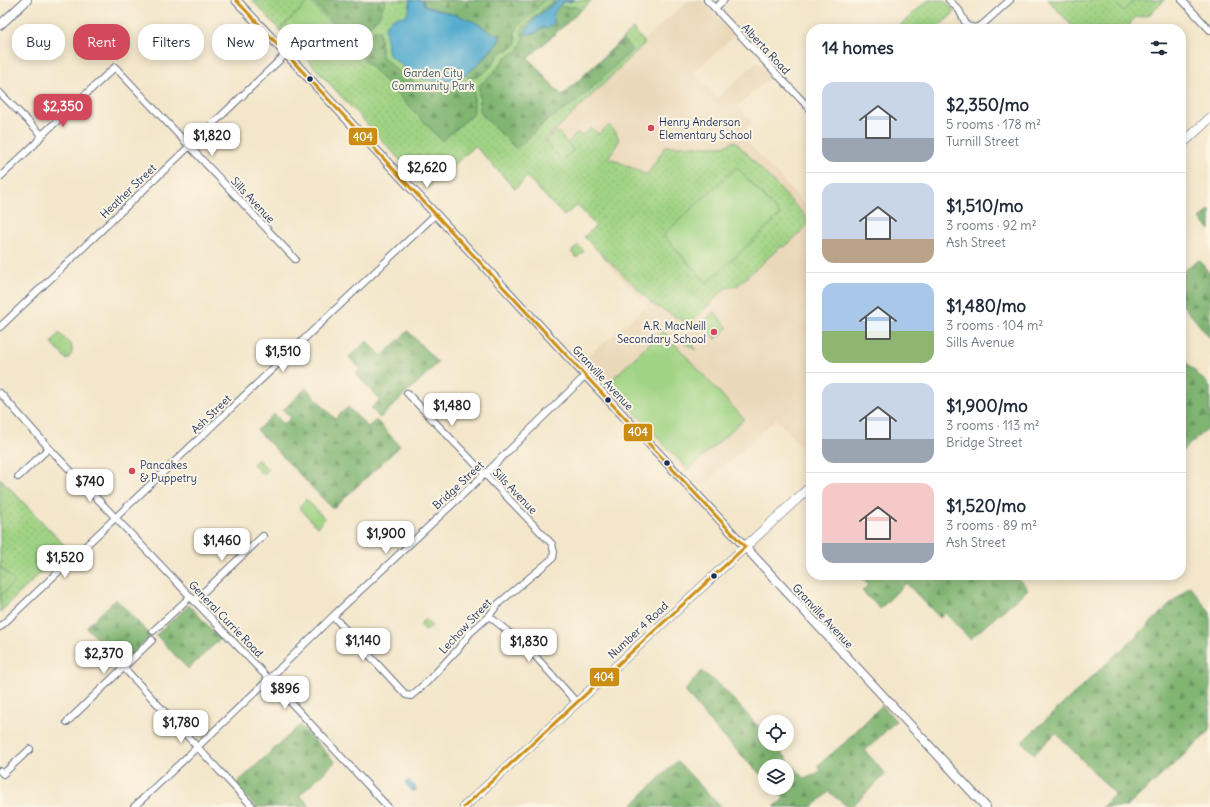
<!DOCTYPE html>
<meta charset="utf-8">
<style>
body{margin:0;font-family:Delius,sans-serif;background:#f2f2f3;color:#1f2937;height:100vh;display:flex;flex-direction:column;font-size:15px;white-space:nowrap}
*{box-sizing:border-box;margin:0}
p{font-size:13px;color:#747a83}
.icon{flex:none;width:22px;height:22px;fill:none;stroke:currentColor;stroke-width:2;stroke-linecap:round;stroke-linejoin:round}
.map{position:relative;flex:1;overflow:hidden}
.panel{position:absolute;left:806px;top:24px;width:380px;height:556px;display:flex;flex-direction:column;background:#fff;border-radius:16px;box-shadow:0 2px 10px #0003}
.panel>*{flex:none}
.banner{position:absolute;left:12px;top:24px;width:380px;height:36px;display:flex;gap:8px}
.controls{position:absolute;left:758px;top:715px;display:grid;gap:8px}
.controls a{display:grid;place-items:center;width:36px;height:36px;border-radius:50%;background:#fff;box-shadow:0 2px 10px #0003;font-size:20px}
.price{position:absolute;translate:-50% -34px;padding:0 9px;border-radius:8px;background:#fff;color:#222;font-size:13px;line-height:26px;filter:drop-shadow(0 1px 2px #0008)}
.price::after{content:'';position:absolute;left:50%;top:24px;width:12px;height:9px;margin-left:-6px;background:inherit;clip-path:polygon(0 0,100% 0,50% 100%)}
.price.selected{background:#d1495b;color:#fff}
ul{padding:0;list-style:none}
li{display:flex;align-items:center;gap:12px;height:100px;padding:0 16px}
li+li{border-top:1px solid #e0e1e3}
li span{display:grid;place-items:center;flex:none;width:112px;height:80px;border-radius:12px;color:#555}
li>.icon{margin-inline-start:auto}
span .icon{width:48px;height:48px;fill:#fffc;stroke-width:1}
li b{font-size:17px}
h2{display:flex;justify-content:space-between;align-items:center;height:48px;padding:0 16px;font-size:17px}
.tag{padding:0 14px;border-radius:16px;background:#fff;box-shadow:0 2px 10px #0003;font-size:14px;line-height:36px}
.tag.selected{background:#d1495b;color:#fff}
.map>svg:first-child{display:block}
</style>
<div class="map">
<svg width="1210" height="807" viewBox="0 0 1210 807">
<defs>
<pattern id="grass-dots" width="8" height="8" patternUnits="userSpaceOnUse"><rect width="8" height="8" fill="#a0d384"/><path d="M2 2h.1M6 6h.1" fill="none" stroke="#89b574" stroke-width="1.8" stroke-linecap="round"/></pattern>
<pattern id="forest-firs" width="22" height="20" patternUnits="userSpaceOnUse"><rect width="22" height="20" fill="#80b572"/><path d="M5 1l3.5 6h-7zM16 11l3.5 6h-7z" fill="#689461"/></pattern>
<pattern id="garden-furrows" width="10" height="10" patternUnits="userSpaceOnUse"><rect width="10" height="10" fill="#a0d384"/><path d="M-1 1l2-2M0 10L10 0M9 11l2-2" fill="none" stroke="#89b574"/></pattern>
</defs>
<rect width="100%" height="100%" fill="#fcf5e5"/>
<filter id="ink" filterUnits="userSpaceOnUse"><feTurbulence type="fractalNoise" baseFrequency=".025" numOctaves="2"/><feDisplacementMap in="SourceGraphic" scale="8" xChannelSelector="R" yChannelSelector="G"/><feConvolveMatrix kernelMatrix="1 2 1 2 8 2 1 2 1" color-interpolation-filters="sRGB"/></filter>
<filter id="wash" filterUnits="userSpaceOnUse"><feTurbulence type="fractalNoise" baseFrequency=".012" numOctaves="4" result="noise"/><feDisplacementMap in="SourceGraphic" scale="16" xChannelSelector="R" yChannelSelector="G"/><feGaussianBlur stdDeviation="0.9" result="paint"/><feColorMatrix in="noise" values="0 0 0 0 0 0 0 0 0 0 0 0 0 0 0 0 0 1.4 0 .05"/><feComposite in="paint" operator="in"/></filter>
<g filter="url(#wash)">
<rect width="100%" height="100%" fill="#f3e6ca"/>
<path fill="#ebd8ba" d="M688,0h13l33,36 -40,36 23,26 41,-37 13,15 -33,30 14,16 -12,12 71,78v245l-35,-38 -75,69 -119,-127 65,-55 -63,-69 12,-11 -19,-21 -13,11 -48,-50 59,-54 70,-69 -2,-2z"/>
<path fill="url(#grass-dots)" stroke="#5e8171" d="M252,0h340l-64,58 34,38 71,-67 12,14 -70,69 -31,28 18,19 11,-9 -6,-7 10,-10 6,2 7,-6h2l7,5 10,-9 7,7 3,9 -11,17 7,2 32,15 19,-29h58l11,-5 73,78 1,5 -23,22 -6,1 -43,39 -11,2 -37,36 -35,-19 -70,-68 12,-11 -19,-21 -13,11 -37,-39 -12,12 -40,-43 -48,43z
M928,0h16l11,12 -19,17h-40z
M1048,0h117l-16,15 -14,3 -4,4 -3,7h-53z
M578,245l6,6 -7,7 -6,-6z
M59,333l13,13v7l-5,7 -13,-14 -2,-4z
M686,336h2l2,2 6,12 -12,-7 -1,-3z
M0,478l67,70 -67,64z
M425,619l7,7 -6,5 -6,-7z"/>
<path fill="url(#forest-firs)" stroke="#4e7268" d="M312,0h74l-7,16 -23,24 -8,-1z
M422,0h123l-28,28c-1,0 -2,5 -2,6 0,3 2,6 1,9 -2,7 -11,6 -16,10 -3,3 -4,7 -7,11 -6,7 -14,13 -24,14l-4,-3c14,-10 24,-22 35,-35l-18,-14 -10,-5 -44,-14 -4,-2z
M554,2l9,5h15l3,3 -53,48 34,38 61,-56 9,10 -56,52 -31,20 -27,25 -3,1 -32,-32 -3,-7 -1,-20 1,-4 15,-13 10,-14 14,-8 4,-10 -2,-10 25,-24z
M375,30h4c2,7 1,19 3,25 4,10 39,33 51,34 10,1 20,-5 30,-6 5,0 8,3 11,6v24l-32,28 -87,-91z
M1210,209v21l-10,-11z
M1199,260l11,14v64l-29,-35v-30z
M408,331l30,32 -58,55 -9,-10 9,-8 -24,-26 4,-5 -11,-12 18,-16 15,15z
M1181,357l29,29v40l-29,26z
M306,388l29,31 13,-12 20,20 8,-7 24,26 -67,63 -76,-79 17,-16 10,10 7,-6 -8,-8z
M858,575h157l13,14 -58,50 -25,-26 -5,5 -34,-35 -26,26 -18,-18 6,-6z
M1190,586l20,27v118l-83,76h-25l13,-13 -59,-61 -22,21 -12,-12z
M116,599l35,37 -30,28 -35,-37z
M189,605l31,34 -32,30 -32,-34z
M701,671l19,14 45,49v10h9l31,35 16,-8 -4,-5 26,-22 39,-39 14,16 -31,30 21,23 -35,33h-3l-19,-15 -17,15h-38l10,-8 -10,-11h13v-22h-22v13l-52,-53 -28,-35z
M300,725l35,37 -35,33 10,11 -1,1h-53l-21,-22z
M677,761l44,46h-91z"/>
<path fill="url(#garden-furrows)" stroke="#5e8171" d="M0,566l15,16 -15,14z"/>
<path fill="#a0d384" stroke="#5e8171" d="M1112,0h23l-12,11z
M310,1l24,26 -29,28 -25,-26z
M557,131l16,19 -11,10 -17,-19z
M737,167l43,48 -73,68 -44,-48z
M714,312l14,16 -12,11 -14,-16z
M663,331l81,88 -56,51 -80,-87z
M258,459l10,11 -5,5 -10,-11z
M306,499l19,20 -8,8 -18,-20z"/>
<path fill="#52abcf" stroke="#366d96" d="M409,0h13l2,5 4,2c15,5 32,8 46,15 9,4 14,11 25,13l1,5 -10,11 -14,15 -11,9 -10,5 -13,2 -25,-4 -28,-23 -4,-28c6,-10 10,-10 20,-11 4,-4 6,-11 4,-16z
M558,0h17c-4,2 -6,1 -10,2 -6,1 -9,9 -12,13l1,8 -6,6 -5,-2 -7,6 -11,1v-2c3,-4 6,-9 10,-13 7,-8 16,-12 23,-19z
M409,780l8,9 -4,3 -8,-9z"/>
</g>
<g filter="url(#ink)">
<g fill="none" stroke-linecap="round" stroke-linejoin="round">
<g stroke="#676f84" stroke-width="8">
<path id="minor" d="M707,0l104,110
M949,0l10,10 8,16 8,2 7,-3 28,-25
M1182,0l28,30
M715,8l9,-8
M0,93l42,42
M0,177l35,-33 7,-9 73,-68 180,192
M0,327l286,-273
M0,393l49,55 220,231 119,128
M18,477l31,-29
M194,601l69,-65
M333,616l73,79 5,1 16,-14 31,-33 12,-16 19,-17 10,-13 54,-45 1,-6 -2,-8 -145,-151
M489,616l39,32 49,55
M0,627l436,-413
M153,631l37,-34
M124,668l129,139
M67,722l85,-82
M0,771l3,3 27,-25
M134,807l135,-128 64,-63 157,-147 96,-94"/>
</g>
<g stroke="#676f84" stroke-width="10">
<path id="tertiary" d="M236,0l462,496 288,311
M0,25l27,-25"/>
</g>
<g stroke="#676f84" stroke-width="10">
<path id="secondary" d="M1181,145l29,-27
M464,807l347,-321"/>
</g>
<use href="#minor" stroke="#fff" stroke-width="6"/>
<use href="#tertiary" stroke="#fff" stroke-width="8"/>
<use href="#secondary" stroke="#fff" stroke-width="9"/>
<g stroke="#fcf5e5" stroke-width="6">
<path id="bus-1" d="M236,0l509,547
M464,807l281,-260"/>
</g>
<use href="#bus-1" stroke="#cb8e13" stroke-width="3"/>
</g>
</g>
<g fill="#1b2f5e" stroke="#fcf5e5" stroke-width="1.5">
<circle cx="310" cy="79" r="3.5"/>
<circle cx="608" cy="400" r="3.5"/>
<circle cx="667" cy="463" r="3.5"/>
<circle cx="714" cy="576" r="3.5"/>
</g>
<g fill="#d1495b" stroke="#fcf5e5" stroke-width="1.5">
<circle cx="651" cy="128" r="4"/>
<circle cx="714" cy="332" r="4"/>
<circle cx="132" cy="471" r="4"/>
</g>
<g text-anchor="middle" dominant-baseline="central" stroke-width="4" stroke-linejoin="round" paint-order="stroke">
<g font-size="11" fill="#1b2f5e" stroke="#fcf5e5">
<text transform="translate(766 49) rotate(47)">Alberta Road</text>
<text transform="translate(128 191) rotate(-44)">Heather Street</text>
<text transform="translate(253 200) rotate(47)">Sills Avenue</text>
<text transform="translate(603 378) rotate(47)">Granville Avenue</text>
<text transform="translate(211 414) rotate(-44)">Ash Street</text>
<text transform="translate(458 485) rotate(-43)">Bridge Street</text>
<text transform="translate(515 491) rotate(46)">Sills Avenue</text>
<text transform="translate(823 616) rotate(47)">Granville Avenue</text>
<text transform="translate(226 619) rotate(46)">General Currie Road</text>
<text transform="translate(465 626) rotate(-47)">Lechow Street</text>
<text transform="translate(638 630) rotate(-43)">Number 4 Road</text>
</g>
<g font-size="11" fill="#3c5868" stroke="#fcf5e5">
<text x="433" y="73">Garden City<tspan x="433" dy="13">Community Park</tspan></text>
</g>
<g font-size="11" fill="#1b2f5e" stroke="#fcf5e5" text-anchor="start">
<text x="659" y="122">Henry Anderson<tspan x="659" dy="13">Elementary School</tspan></text>
<text x="706" y="326" text-anchor="end">A.R. MacNeill<tspan x="706" dy="13">Secondary School</tspan></text>
<text x="140" y="465">Pancakes<tspan x="140" dy="13">&amp; Puppetry</tspan></text>
</g>
</g>
<g stroke="#fcf5e5" stroke-width="1.5">
<rect x="348" y="127" width="30" height="19" rx="4" fill="#cb8e13"/>
<rect x="623" y="423" width="30" height="19" rx="4" fill="#cb8e13"/>
<rect x="589" y="667" width="31" height="20" rx="4" fill="#cb8e13"/>
</g>
<g font-size="11" text-anchor="middle" font-weight="bold" fill="#fff">
<text x="363" y="141">404</text>
<text x="638" y="436">404</text>
<text x="604" y="681">404</text>
</g>
</svg>
<div class="controls">
<a><svg class="icon" aria-label="locate" viewBox="0 0 24 24"><circle cx="12" cy="12" r="6"/><path d="M12 2v4M12 18v4M2 12h4M18 12h4"/></svg></a>
<a><svg class="icon" aria-label="layers" viewBox="0 0 24 24"><path d="M12 4l9 5-9 5-9-5zM3 14l9 5 9-5"/></svg></a>
</div>
<b class="price selected" style="left:63px;top:128px">$2,350</b>
<b class="price" style="left:212px;top:157px">$1,820</b>
<b class="price" style="left:427px;top:189px">$2,620</b>
<b class="price" style="left:283px;top:373px">$1,510</b>
<b class="price" style="left:452px;top:427px">$1,480</b>
<b class="price" style="left:90px;top:503px">$740</b>
<b class="price" style="left:386px;top:555px">$1,900</b>
<b class="price" style="left:222px;top:562px">$1,460</b>
<b class="price" style="left:65px;top:579px">$1,520</b>
<b class="price" style="left:363px;top:662px">$1,140</b>
<b class="price" style="left:529px;top:663px">$1,830</b>
<b class="price" style="left:104px;top:675px">$2,370</b>
<b class="price" style="left:285px;top:710px">$896</b>
<b class="price" style="left:181px;top:744px">$1,780</b>
<div class="banner">
<a class="tag">Buy</a>
<a class="tag selected">Rent</a>
<a class="tag">Filters</a>
<a class="tag">New</a>
<a class="tag">Apartment</a>
</div>
<section class="panel">
<h2>14 homes<svg class="icon" aria-label="filters" viewBox="0 0 24 24"><path d="M4 7h16M4 17h16"/><circle cx="9" cy="7" r="2"/><circle cx="15" cy="17" r="2"/></svg></h2>
<ul>
<li><span style="background:linear-gradient(#c9d6e8 70%,#9aa5b1 0)"><svg class="icon" aria-label="home" viewBox="0 0 24 24"><path d="M3 11l9-7 9 7M6 9v11h12V9"/></svg></span><div><b>$2,350/mo</b><p>5 rooms · 178 m²</p><p>Turnill Street</p></div></li>
<li><span style="background:linear-gradient(#c9d6e8 70%,#b9a48a 0)"><svg class="icon" aria-label="home" viewBox="0 0 24 24"><path d="M3 11l9-7 9 7M6 9v11h12V9"/></svg></span><div><b>$1,510/mo</b><p>3 rooms · 92 m²</p><p>Ash Street</p></div></li>
<li><span style="background:linear-gradient(#a9c7e8 60%,#8fb573 0)"><svg class="icon" aria-label="home" viewBox="0 0 24 24"><path d="M3 11l9-7 9 7M6 9v11h12V9"/></svg></span><div><b>$1,480/mo</b><p>3 rooms · 104 m²</p><p>Sills Avenue</p></div></li>
<li><span style="background:linear-gradient(#c9d6e8 70%,#9aa5b1 0)"><svg class="icon" aria-label="home" viewBox="0 0 24 24"><path d="M3 11l9-7 9 7M6 9v11h12V9"/></svg></span><div><b>$1,900/mo</b><p>3 rooms · 113 m²</p><p>Bridge Street</p></div></li>
<li><span style="background:linear-gradient(#f6c9c9 75%,#9aa5b1 0)"><svg class="icon" aria-label="home" viewBox="0 0 24 24"><path d="M3 11l9-7 9 7M6 9v11h12V9"/></svg></span><div><b>$1,520/mo</b><p>3 rooms · 89 m²</p><p>Ash Street</p></div></li>
</ul>
</section>
</div>
